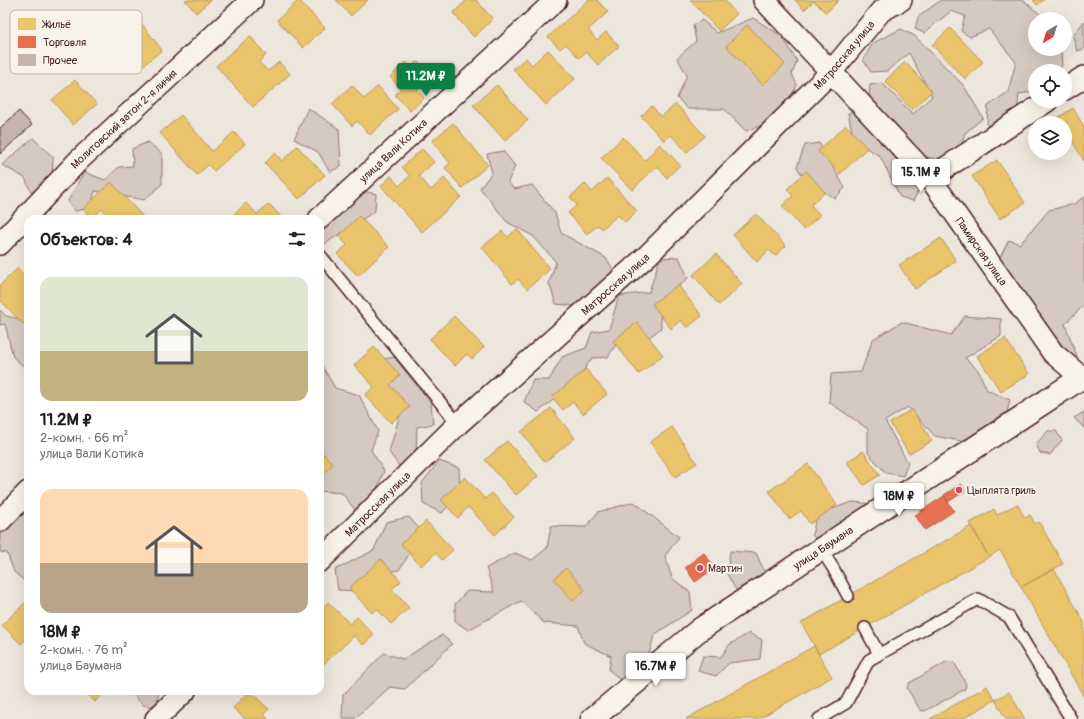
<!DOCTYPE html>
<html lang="ru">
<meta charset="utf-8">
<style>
body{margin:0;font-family:Pangolin,sans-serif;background:#f6f6f6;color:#202124;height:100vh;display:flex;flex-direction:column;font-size:15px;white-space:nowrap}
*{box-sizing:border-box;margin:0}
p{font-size:13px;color:#757577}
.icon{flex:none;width:22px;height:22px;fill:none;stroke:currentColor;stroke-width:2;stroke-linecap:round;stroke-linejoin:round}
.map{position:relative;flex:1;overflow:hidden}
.panel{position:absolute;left:24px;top:215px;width:300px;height:480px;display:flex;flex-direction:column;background:#fff;border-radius:12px;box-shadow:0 4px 16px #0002}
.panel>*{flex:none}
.needle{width:26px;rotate:218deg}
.buttons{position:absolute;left:1028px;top:12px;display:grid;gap:8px}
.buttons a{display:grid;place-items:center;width:44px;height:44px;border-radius:50%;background:#fff;box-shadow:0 4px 16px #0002;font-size:20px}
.price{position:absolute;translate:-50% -34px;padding:0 9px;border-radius:4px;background:#fff;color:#222;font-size:13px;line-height:26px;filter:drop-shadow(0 1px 2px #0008)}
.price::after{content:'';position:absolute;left:50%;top:24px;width:12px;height:9px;margin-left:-6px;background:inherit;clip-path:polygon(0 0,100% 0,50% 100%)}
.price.current{background:#0b8043;color:#fff}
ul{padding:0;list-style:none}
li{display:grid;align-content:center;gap:8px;height:212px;padding:0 16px}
li span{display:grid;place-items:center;height:124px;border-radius:12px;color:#555}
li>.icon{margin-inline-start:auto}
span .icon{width:72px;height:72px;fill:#fffc;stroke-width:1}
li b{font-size:17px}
h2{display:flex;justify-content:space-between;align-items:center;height:48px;padding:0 16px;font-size:17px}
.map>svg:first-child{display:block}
</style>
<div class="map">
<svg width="1084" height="719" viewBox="0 0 1084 719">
<rect width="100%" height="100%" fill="#ece6dd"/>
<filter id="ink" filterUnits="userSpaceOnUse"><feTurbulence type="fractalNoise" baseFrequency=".025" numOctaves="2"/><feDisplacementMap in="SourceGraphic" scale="8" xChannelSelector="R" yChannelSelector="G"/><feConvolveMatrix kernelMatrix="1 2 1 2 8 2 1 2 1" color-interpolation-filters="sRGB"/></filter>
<g filter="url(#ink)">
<path fill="#d5c9c2" stroke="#907476" d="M941,0h82l19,16v3h-7v30h26l1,17 -6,5h-21v18l-3,3 -13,2 -2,18 -20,16 -10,-3 1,-19 20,-14 8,-30 -27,-33 -19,8 -9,-6 4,-15 -14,-5 -27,22 -9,-4 3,-12z
M753,18l29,18 15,25 -5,13 5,11 -18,34 -33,12 -22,-22h-36l-11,-11 10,-23 -10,-17 19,-17 -3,-16 9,-5 15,13z
M1084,21v28l-7,2 -4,-15z
M901,29l14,7 49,50 19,32 -18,15 -12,40h-23l5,-14 -17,-4 -49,-55 1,-15 12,-2 31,31 19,-18 -23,-43 -22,18 -16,1 -8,-12 10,-17z
M308,108l31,21 2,37 -11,6 -12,-20 -24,-13z
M859,110l18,18 3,15 17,7 26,32 -10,19 -13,-4 -20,-41 -26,-15 -6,-28z
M33,138l20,19 -1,29 -21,6 -6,-14 -23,-13z
M148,142l14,12v30l-18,16 -49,-9 -5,17 -15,3 -7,-10 16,-29 21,8 14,-13 14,-1 -1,-17z
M819,143l26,45 -10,10 -28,-15 -10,-16 8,-22z
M503,151l12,15 -7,16 6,7 18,-4 23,28 6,20 45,25 7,11 -10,21 -19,17 -28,-3 -7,-21 7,-21 -23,-26 -26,-14 -27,-34 12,-15 -5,-19z
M359,190l17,4 -1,17 -52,34 -3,-1v-23z
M1084,197v110h-2l-17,17 13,35 -20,-11 -59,-89 10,-19 11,4 29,-34 25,-6z
M679,257l9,21 -28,25 1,25 -19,15 -23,-3 -11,17 -16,1 -18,26 -36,28 -14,-10 9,-22h16l13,-23 24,-9 6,-16 17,-3 10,-33 30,-4 11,-34z
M0,310l6,6 22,5v49l-15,-13 -8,-33 -5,1z
M965,316l36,3v17l-36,22 13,12 9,20 23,10 -5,21 -40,21 -30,-6 -27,-29 -23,14 23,42 -5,13 -17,-3 -18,-20v-24l-39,-27 2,-28 30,-2 12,-33 29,-17 49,13z
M394,357l37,46 2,21 -16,3 -1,27 -17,12 -10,-14 13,-45 -24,-30v-17z
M320,362l15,26 24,7 19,36 -7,19 13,21 -14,34 -11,10 -17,-22 -22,-2v-27l3,-3 -3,-26z
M1084,412v16l-10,-10z
M1048,431h8l6,9 -12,15 -10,-2 -4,-9z
M439,461l20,7 1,25 -18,20 -19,-9 -1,-21z
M634,502l45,35 -14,19 7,22 18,14 2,18 -38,25 -5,20 -27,26 -13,-11 2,-14 -27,-13 -6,-17 -34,-3 -23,-22 -53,29 -13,-9v-17l12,-13 27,1 -8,-24 29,-15 17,7 15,-12 4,-22 35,1 12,-15z
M852,502l22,2 -47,45 -15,-14 5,-21z
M28,511v41l-4,4 4,4v24l-14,-12 -7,-19 -7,-1v-21z
M409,517l14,16 -24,37 -25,4 -15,17 -21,-1 -3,-20 39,-20 12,-28z
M730,551l26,2 9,20 -16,19 -13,-2 -9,-16z
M749,633l13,7 -2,19 -31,4 -13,13 -18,-5 5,-15 18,1 8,-12z
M442,635l10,9 -47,45 -15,-2 -35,31h-13l1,-23 41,-42 19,6z
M948,661l6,1 12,22 -1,5 -40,22 -5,-1 -13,-22 2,-5z
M130,691h29l-3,16 -13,-2z"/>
<path fill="#e9c46a" stroke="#b99257" d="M185,0h26l-15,13z
M299,0l26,28 -22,20 -26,-28z
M336,0h32l-17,16z
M467,0h9l17,19 -19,18 -21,-24z
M588,0h9l11,12 -20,18 9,10 9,-8 13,14 -21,19 -12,-13 -7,6 -13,-14 -6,5 -12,-12z
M690,0h34l13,14 -18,17z
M795,0h44l-13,13 -12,-12 -10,9z
M1033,0h11l-7,5z
M137,18l25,32 -23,19 -26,-31z
M747,25l38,39 -22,21 -37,-39z
M950,28l33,34 -18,17 -33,-34z
M250,36l16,19 -7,7 9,9 11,-9 11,12 -37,33 -37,-41z
M548,50l27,29 -29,26 -33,-36 13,-11 6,7z
M417,61l15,16 -15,13 7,8 -14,13 -15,-16 6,-6 -11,-12 16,-15 5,5z
M905,62l27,29 -20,19 -27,-29z
M75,80l22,24 -24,21 -21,-25z
M352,85l12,14 14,-13 20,23 -28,26 -13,-14 -5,5 -20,-22z
M497,85l31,35 -23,21 -32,-36z
M676,104l29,32 -18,16 -16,-17 -7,6 -23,-25 11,-10 9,11z
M1073,108l11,19v34l-12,-20 -7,4v-22h-16z
M181,115l31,36 22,-19 11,12 -31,27 -6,-6 -11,10 -37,-42z
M453,123l35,42 -26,23 -17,-20 5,-5 -18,-22z
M846,125l21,23 -27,26 -22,-23z
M623,137l22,23 15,-16 20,21 -13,13 -10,-12 -25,24 -31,-32z
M297,146l28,29 -26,24 -34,-36 10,-10 7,8z
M422,149l12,13 -15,14 12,14 13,-12 17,19 -39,35 -41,-46 10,-10 8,10 11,-10 -8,-9z
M997,160l28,43 -25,16 -28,-43z
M806,171l19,21 -14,13 9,10 -16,15 -22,-24 11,-10 -6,-7z
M607,178l30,33 -12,11 -7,-7 -16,14 -4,-4 -11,9 -19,-21 9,-8 -7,-8 15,-13 7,8z
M111,182l34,37h-34l-9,-10 -10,9 -9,-9z
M246,203l11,11 12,-10 14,15h-54z
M756,214l30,32 -11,10 -6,-6 -12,12 -24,-27z
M359,216l30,31 -31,29 -21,-22 10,-9 -8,-9z
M517,229l33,40 -23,20 -9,-10 -6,5 -30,-37 20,-16 6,6z
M941,238l15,23 -41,28 -16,-24z
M716,254l26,30 -23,21 -26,-30z
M18,268l10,11v40l-5,5 -23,-24v-15z
M678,285l24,31 -15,12 -6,-8 -10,9 -19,-25z
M454,316l30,31 -12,12 -5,-5 -12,12 -25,-27z
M637,322l26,33 -24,19 -26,-33z
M1005,338l24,36 -28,18 -24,-36z
M374,347l26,28 -10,10 20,22 -19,16 -26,-28 9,-8 -20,-22z
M586,369l21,25 -24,20 -10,-12 -10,8 -11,-13z
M551,408l24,30 -30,24 -24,-30z
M912,409l20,32 -23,13 -19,-31z
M672,427l25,36 -22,14 -25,-35z
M507,441l31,35 -22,19 -31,-35z
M320,450l13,14 -13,13z
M863,451l17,24 -16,10 -17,-23z
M808,464l29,41 -27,19 -9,-13 -12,8 -20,-28z
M465,477l20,22 7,-6 22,24 -19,18 -27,-28 -10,11 -17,-18z
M1017,504l8,14 5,-3 5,9 4,-2 24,42 -42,23 -21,-37 -11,7 -19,-34 24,-14 3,6z
M426,521l27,29 -11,10 -6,-7 -15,13 -20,-22z
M971,526l18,31 -170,97 -18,-31z
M381,559l20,22 -9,8 17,19 -18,16 -14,-15 -5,4 -23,-25z
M566,568l19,22 -12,11 -19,-22z
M1054,569l30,53v75l-63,-110z
M28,600v37l-7,7 -19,-19z
M328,602l22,22 7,-7 17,18 -11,10 -9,-9 -30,28 -4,-5v-49z
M814,646l18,31 -74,42h-72z
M987,686l8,14 -33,19h-32z
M84,691h21l-10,11z
M249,691l20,18 -5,5 4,5h-23l-12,-11z
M1009,692l16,27h-19l-11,-19z"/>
<path fill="#e76f51" stroke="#b85746" d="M961,484l4,7 -17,11 -4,-7z
M944,496l10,15 -29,19 -10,-15z
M704,553l11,15 -20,14 -10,-15z"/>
<path fill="#c4b5b0" stroke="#4a1f2b" d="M19,111l13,14 -32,29v-26z"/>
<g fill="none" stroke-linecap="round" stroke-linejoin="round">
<g stroke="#4a1f2b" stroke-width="14">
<path id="lane" d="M320,255l138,169
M821,549l12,19 15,28
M865,628l14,26
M819,719l27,-16 23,-43 109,-61 31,18 62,102"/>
</g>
<g stroke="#4a1f2b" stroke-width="24">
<g id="street">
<path id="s1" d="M764,0l166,178 123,175 29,25"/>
<path d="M1065,89l19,-12"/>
<path d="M930,178l117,-77"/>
<path id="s2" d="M319,219l237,-219"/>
<path id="s3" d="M0,244l79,-84 173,-160"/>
<path d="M0,521l28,-29"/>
<path id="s4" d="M320,561l138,-137 190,-169 183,-183 50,-61 20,-11"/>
<path d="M156,719l29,-28"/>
</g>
</g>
<g stroke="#4a1f2b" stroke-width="25">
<g id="secondary">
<path id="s5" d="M592,719l107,-89 187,-124 198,-130"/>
</g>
</g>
<use href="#lane" stroke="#f7f3e8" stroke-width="11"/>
<use href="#street" stroke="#f7f3e8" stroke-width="21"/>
<use href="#secondary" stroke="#f7f3e8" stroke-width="22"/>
</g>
</g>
<g fill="#d1495b" stroke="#f7f3e8" stroke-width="1.5">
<circle cx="959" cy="490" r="4"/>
<circle cx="700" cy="568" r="4"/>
</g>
<g text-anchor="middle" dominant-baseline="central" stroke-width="4" stroke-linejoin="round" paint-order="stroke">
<g font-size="11" fill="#4a1f2b" stroke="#f7f3e8">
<text stroke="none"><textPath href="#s4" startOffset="729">Матросская улица</textPath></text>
<text stroke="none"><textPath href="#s3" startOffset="176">Молитовский затон 2-я линия</textPath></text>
<text stroke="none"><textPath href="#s2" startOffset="101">улица Вали Котика</textPath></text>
<text stroke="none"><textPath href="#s1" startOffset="333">Памирская улица</textPath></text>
<text stroke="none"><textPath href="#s4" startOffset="405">Матросская улица</textPath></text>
<text stroke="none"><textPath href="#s4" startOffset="81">Матросская улица</textPath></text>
<text stroke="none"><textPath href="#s5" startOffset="288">улица Баумана</textPath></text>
</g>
<g font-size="11" fill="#4a1f2b" stroke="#f7f3e8" text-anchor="start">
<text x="967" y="490">Цыплята гриль</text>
<text x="708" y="568">Мартин</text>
</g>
</g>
<rect x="10" y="10" width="132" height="64" rx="6" fill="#f7f3e8" stroke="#c3b3af" stroke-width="1"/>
<rect x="18" y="18" width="18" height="12" fill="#e9c46a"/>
<rect x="18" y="36" width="18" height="12" fill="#e76f51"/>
<rect x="18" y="54" width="18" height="12" fill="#c4b5b0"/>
<g font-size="11" fill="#4a1f2b">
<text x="43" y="28">Жильё</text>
<text x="43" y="46">Торговля</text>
<text x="43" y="64">Прочее</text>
</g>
</svg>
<div class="buttons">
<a><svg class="needle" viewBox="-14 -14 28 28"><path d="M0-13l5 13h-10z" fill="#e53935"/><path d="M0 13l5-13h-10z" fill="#757577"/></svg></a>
<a><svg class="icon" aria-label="locate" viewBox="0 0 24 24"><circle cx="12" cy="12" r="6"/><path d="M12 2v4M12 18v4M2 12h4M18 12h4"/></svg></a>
<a><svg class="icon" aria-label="layers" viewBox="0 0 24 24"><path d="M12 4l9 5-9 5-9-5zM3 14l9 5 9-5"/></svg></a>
</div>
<b class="price current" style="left:426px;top:97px">11.2M ₽</b>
<b class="price" style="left:921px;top:193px">15.1M ₽</b>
<b class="price" style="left:899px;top:517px">18M ₽</b>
<b class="price" style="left:656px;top:687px">16.7M ₽</b>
<section class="panel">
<h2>Объектов: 4<svg class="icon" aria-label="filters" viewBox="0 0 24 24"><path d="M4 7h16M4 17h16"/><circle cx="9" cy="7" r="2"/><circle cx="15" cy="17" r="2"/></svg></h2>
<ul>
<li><span style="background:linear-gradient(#dfe7d0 60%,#c2b280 0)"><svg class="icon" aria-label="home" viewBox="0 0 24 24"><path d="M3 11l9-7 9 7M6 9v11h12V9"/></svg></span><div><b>11.2M ₽</b><p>2-комн. · 66 m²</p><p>улица Вали Котика</p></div></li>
<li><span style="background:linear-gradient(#ffd9b3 60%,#b9a48a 0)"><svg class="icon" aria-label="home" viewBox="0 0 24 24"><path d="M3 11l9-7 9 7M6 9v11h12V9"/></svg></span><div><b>18M ₽</b><p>2-комн. · 76 m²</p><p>улица Баумана</p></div></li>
</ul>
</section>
</div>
